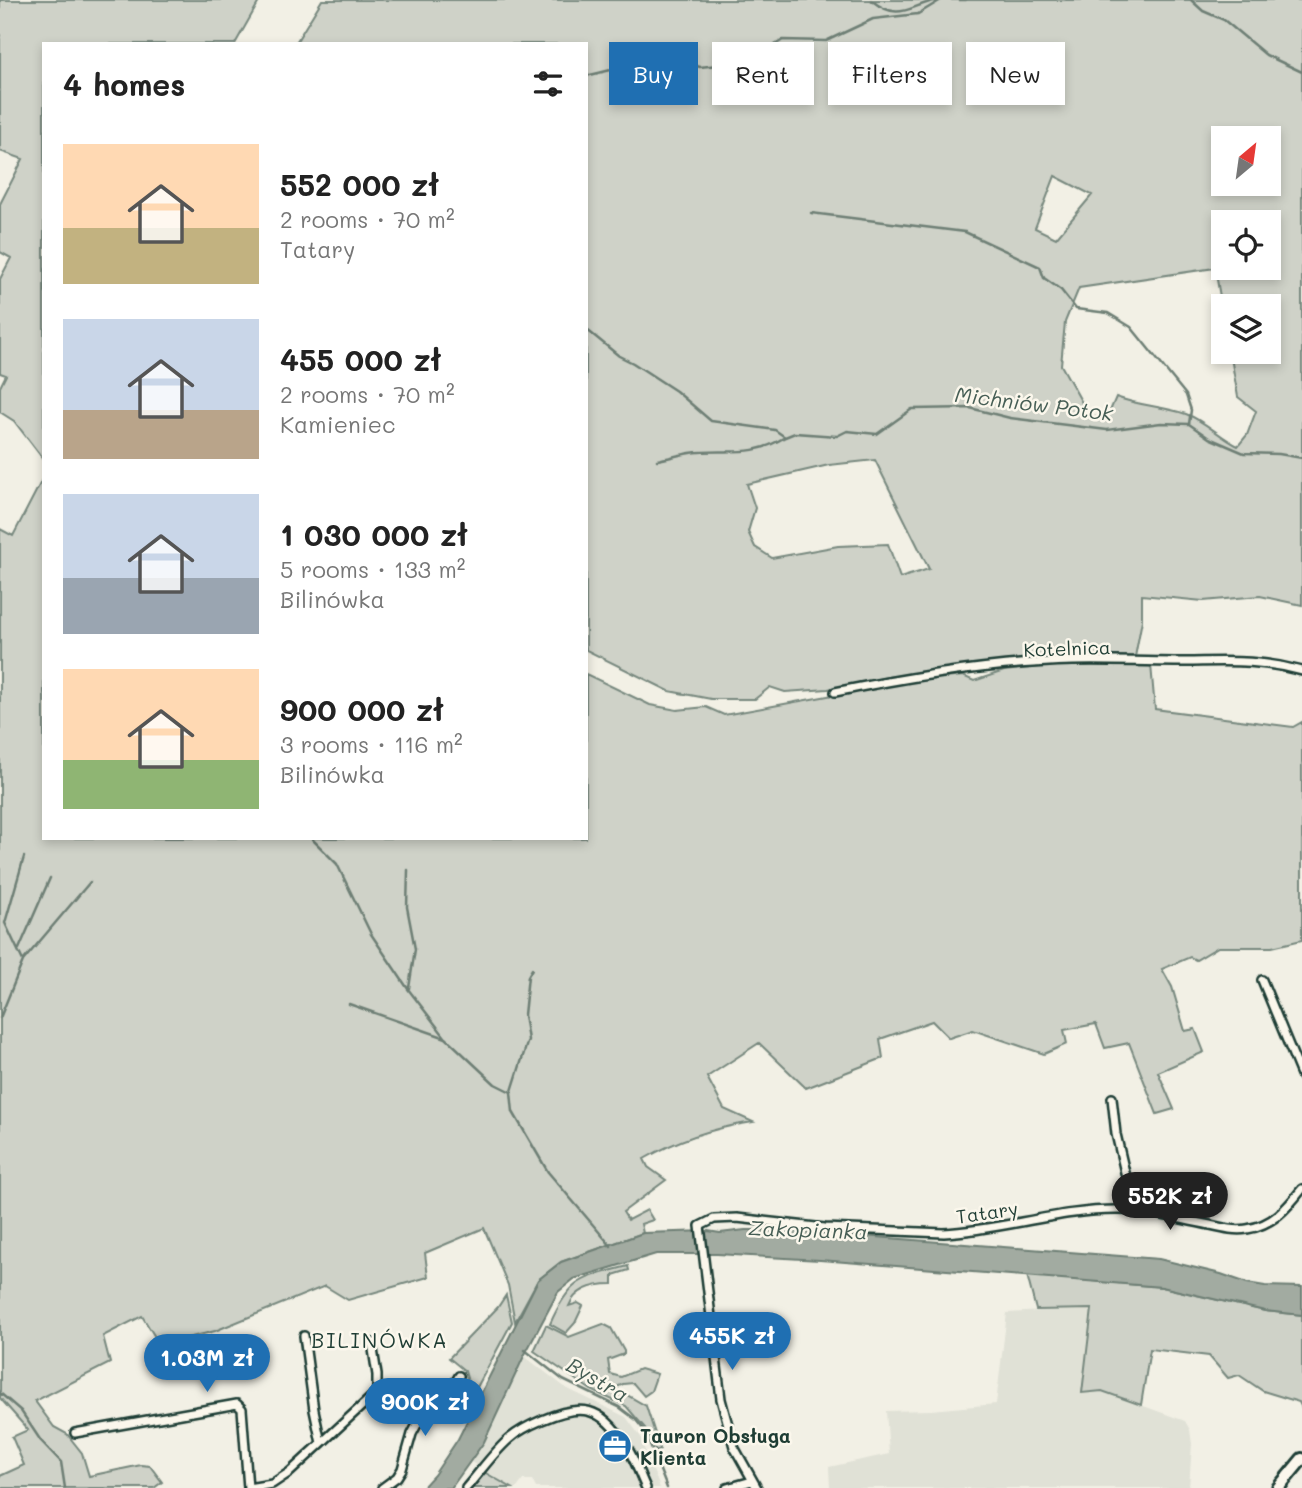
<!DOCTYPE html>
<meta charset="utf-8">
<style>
body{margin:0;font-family:Mali,sans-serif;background:#f6f6f6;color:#222;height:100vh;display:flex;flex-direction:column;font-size:26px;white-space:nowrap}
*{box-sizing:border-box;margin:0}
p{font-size:23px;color:#767676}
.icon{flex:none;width:38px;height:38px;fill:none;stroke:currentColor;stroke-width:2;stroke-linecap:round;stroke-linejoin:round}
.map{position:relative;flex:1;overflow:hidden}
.panel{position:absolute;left:42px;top:42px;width:546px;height:798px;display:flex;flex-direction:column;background:#fff;border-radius:0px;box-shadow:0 4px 10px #0003}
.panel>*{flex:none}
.hud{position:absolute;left:609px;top:42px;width:588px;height:63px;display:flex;gap:14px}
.needle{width:46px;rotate:29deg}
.tools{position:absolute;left:1211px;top:126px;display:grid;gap:14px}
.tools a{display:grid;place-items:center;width:70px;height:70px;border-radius:0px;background:#fff;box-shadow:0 4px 10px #0003;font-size:35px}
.price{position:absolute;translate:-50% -60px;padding:0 16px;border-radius:24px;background:#1f6fb2;color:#fff;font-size:23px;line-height:46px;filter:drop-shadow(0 2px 4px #0008)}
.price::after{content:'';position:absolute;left:50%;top:42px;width:21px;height:16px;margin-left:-10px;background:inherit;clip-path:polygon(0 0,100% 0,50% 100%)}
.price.current{background:#222;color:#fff}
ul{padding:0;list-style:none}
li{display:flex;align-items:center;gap:21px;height:175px;padding:0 21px}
li span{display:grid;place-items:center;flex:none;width:196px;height:140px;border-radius:0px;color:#555}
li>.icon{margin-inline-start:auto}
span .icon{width:84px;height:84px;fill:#fffc;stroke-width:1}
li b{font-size:30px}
h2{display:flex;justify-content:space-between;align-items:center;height:84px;padding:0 21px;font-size:30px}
.pill{padding:0 24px;border-radius:0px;background:#fff;box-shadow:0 4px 10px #0003;font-size:24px;line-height:63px}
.pill.current{background:#1f6fb2;color:#fff}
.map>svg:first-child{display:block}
</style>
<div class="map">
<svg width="1302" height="1488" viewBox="0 0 1302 1488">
<rect width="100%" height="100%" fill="#f2f0e5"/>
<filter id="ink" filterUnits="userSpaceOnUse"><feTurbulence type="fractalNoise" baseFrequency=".0143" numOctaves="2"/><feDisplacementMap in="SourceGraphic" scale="14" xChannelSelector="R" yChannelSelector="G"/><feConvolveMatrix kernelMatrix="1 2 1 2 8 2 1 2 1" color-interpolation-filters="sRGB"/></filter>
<g filter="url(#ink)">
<path fill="#e0e1d6" d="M1092,1308l10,83 83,30 5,9 2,14 -3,44h-359l-1,-21 60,-13 -3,-43 45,-1 65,-6 11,-91z
M524,1356l42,32 60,29 17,23 1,8 16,40h-124l-4,-8h-9l-6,8h-5l-41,-26 13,-20z"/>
<path fill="#cfd2c8" stroke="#77887e" stroke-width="2" fill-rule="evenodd" d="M0,0h260l-25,44h-191v416l-30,-39 -14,-9v-25l6,-12 -6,-2v-94l11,-21 -11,-6v-48l23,-45 -23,-8z
M322,0h980v605l-42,-9 -57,5 -61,-6v25l-7,37 -84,-1 -163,21 -60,12 -43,3 -15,-5 -15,12h-44l-42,-8 -83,-41v-606h-291zM1223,138h46v46h-46zM1055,176l37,19 -36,43 -21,-10zM1223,222h46v46h-46zM1215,268l8,46v-8h46v46h-39l8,45 18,14 -9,24 -9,11c-18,-9 -33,-25 -52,-32 -23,-8 -47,-8 -70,-17l-9,21 -17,-1 -29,-52 4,-43 14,-34zM875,460l54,109 -29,9 -12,-34 -50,2 -66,12 -17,-11 -7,-15 7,-24 -8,-24 82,-19z
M44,476v362h542v-164l64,31 27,5 29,-3 18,8 175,-32 64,-7 11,5 30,-10 53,-6h94l4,44 138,18 9,-5v218l-30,7h-54l-22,13 -6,-3 -28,12 10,18 13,44 10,-2 9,23 -46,20 16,37 -17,5 -28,-71 -24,5 -9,-24 -32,6 3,14 -23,10 -71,-24 -24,8 -17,-17 -52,18 3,19 -77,30 -47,-45 -52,34 17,32 29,13c-40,6 -75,17 -109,37l4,8 18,13 -43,32 5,8 19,-10 6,10 -12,4 2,9 -82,29 -23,18 -23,42 -7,-37 -24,-57 -59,25 3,24 -80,23 -23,-14 -110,45 -55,14 -18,-29 -39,20 7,27 -75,38 19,26 13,7 15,19 7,23 52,-11 9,1 12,16 -8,6h-154v-12l24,-11 -12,-28 16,-7 -28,-32v-869l13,7z
M628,1266l1,4 -16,5v9c-17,0 -37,4 -44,22l9,-3 5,3 -8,17 -9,10 -16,-9c21,-47 31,-45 78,-58z
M1027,1275l135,12 103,24 37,4v93l-3,-6 -36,-11 -24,-16 -11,3 -19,-22 -59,-7 -9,56 -39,-14 -20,2 10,-84 -56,1z
M506,1295l6,27 -37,69 -4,2 -6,-22 -16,-13 49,-51z
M603,1324l8,4 13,23v3l-16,6 2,14 11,3 19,-8 17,5 -6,17 -7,5 -11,-13 -10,1 -8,4 31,18 14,43 -4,3 -11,-24 -19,-22 -35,-16 -57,-39 12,-26 23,12z
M484,1472l28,16h-41z"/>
<path fill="#a2aba1" stroke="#6e7f75" stroke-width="2" d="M745,1230h41l373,29 62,15 26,9 18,3 37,1v28l-37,-4 -103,-24 -342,-27 -103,-6h-61l-82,25 -16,13 -34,64 -40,86 -33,46h-29l12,-13 24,-36 80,-159 23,-18 82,-29 65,-2 12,2z"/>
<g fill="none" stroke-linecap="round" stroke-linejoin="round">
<path stroke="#6e7f75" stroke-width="2.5" d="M871,0c30,24 39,4 68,0
M959,0h7
M1191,0l12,11 21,9 42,35 36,17
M586,76l33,-8 18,-14 22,1 41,12 27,-3 13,-12 30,-4 13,-8 43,1 47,-22 45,-5 23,-14
M811,213l154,19 75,35 4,11 17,12 15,19 32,4 23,14 55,68 5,15 -2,14
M586,329l33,27 14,7 43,28 35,30 64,9 10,7 10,-4 42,3 10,-5 30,3 35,-25 58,-1 40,10 97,12 54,-7 28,1 20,14 35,15 35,1 23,4
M657,460c11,-2 22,-5 33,-7 36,-5 61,6 95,-16
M311,838l26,26 34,70 37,55 37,48
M408,870l-1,37 8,42 -6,39
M19,949l31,-71
M23,961l-18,-38 19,-66
M349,1004l97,34 49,46 16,8 2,20 35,60 63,74
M0,1018l23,-57 67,-79
M512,1091l16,-51 -4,-25 4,-39 4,-7
M525,1350l38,30 56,27 16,12 9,11 23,58
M0,1393l21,18 20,30 20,21 4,26"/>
<g stroke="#1f3d34" stroke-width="12">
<path id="street" d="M835,692c78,-16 159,-29 238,-31 34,-1 68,1 102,1 47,0 80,-4 127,9
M1262,980l40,97
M1112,1098l4,36 18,77
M304,1336l10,74 7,33
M75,1433l162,-29 5,5 6,79
M248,1488l24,-4 18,-12 87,-80v-17l-5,-32
M382,1488l15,-11 5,-8 10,-35 9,-17 28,-23 10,-18
M466,1488c14,-16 27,-35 43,-49 10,-9 21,-14 33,-19 39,-17 59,-14 83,24 9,13 14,29 21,44
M727,1488l25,-7
M757,1488l-23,-41 -13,-48 -21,-173 14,-7 23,-1 88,10 119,5c59,-3 117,-24 176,-23 30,0 61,10 90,15 13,3 25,6 37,4 26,-4 40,-21 55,-40"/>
</g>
<g stroke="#1f3d34" stroke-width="16">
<path id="primary" d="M1278,1488l24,-29"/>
</g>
<use href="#street" stroke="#fbf7ec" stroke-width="7"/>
<use href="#primary" stroke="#fbf7ec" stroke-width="10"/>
</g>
</g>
<defs>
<g id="office-disc" transform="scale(1.75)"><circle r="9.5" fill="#1f6fb2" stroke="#fbf7ec"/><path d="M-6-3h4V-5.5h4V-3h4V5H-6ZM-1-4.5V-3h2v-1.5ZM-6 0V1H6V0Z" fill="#fff"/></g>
</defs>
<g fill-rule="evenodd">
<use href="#office-disc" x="615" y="1446"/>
</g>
<g text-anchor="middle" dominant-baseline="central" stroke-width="5" stroke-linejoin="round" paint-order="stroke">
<g font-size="19" fill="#1f3d34" stroke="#fbf7ec">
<text transform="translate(1067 648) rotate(-2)">Kotelnica</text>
<text transform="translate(987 1212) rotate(-8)">Tatary</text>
</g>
<g font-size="19" font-weight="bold" fill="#1f3d34" stroke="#fbf7ec" text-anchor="start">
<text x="640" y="1435">Tauron Obsługa<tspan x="640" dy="22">Klienta</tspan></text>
</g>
<g font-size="21" font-style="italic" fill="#465e55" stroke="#fbf7ec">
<text transform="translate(1034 403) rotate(7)">Michniów Potok</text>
<text transform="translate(808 1229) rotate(2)">Zakopianka</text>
<text transform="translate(598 1379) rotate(30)">Bystra</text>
</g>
<g font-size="21" letter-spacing="2" fill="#1f3d34" stroke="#fbf7ec">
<text x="380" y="1339">BILINÓWKA</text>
</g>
</g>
</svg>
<div class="tools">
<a><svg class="needle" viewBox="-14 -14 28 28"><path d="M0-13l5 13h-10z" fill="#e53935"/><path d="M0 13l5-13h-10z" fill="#767676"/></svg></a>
<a><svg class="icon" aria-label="locate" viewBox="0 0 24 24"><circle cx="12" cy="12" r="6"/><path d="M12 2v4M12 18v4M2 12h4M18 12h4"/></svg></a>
<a><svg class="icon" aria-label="layers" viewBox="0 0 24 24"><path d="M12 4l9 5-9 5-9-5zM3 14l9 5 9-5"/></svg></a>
</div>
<b class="price current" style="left:1170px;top:1232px">552K zł</b>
<b class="price" style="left:732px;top:1372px">455K zł</b>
<b class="price" style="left:207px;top:1394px">1.03M zł</b>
<b class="price" style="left:425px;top:1438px">900K zł</b>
<div class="hud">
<a class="pill current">Buy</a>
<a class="pill">Rent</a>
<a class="pill">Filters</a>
<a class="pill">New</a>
</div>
<section class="panel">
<h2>4 homes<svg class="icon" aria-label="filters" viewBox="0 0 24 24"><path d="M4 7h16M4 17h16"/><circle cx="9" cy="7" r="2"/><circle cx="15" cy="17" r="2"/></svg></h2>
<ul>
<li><span style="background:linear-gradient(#ffd9b3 60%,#c2b280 0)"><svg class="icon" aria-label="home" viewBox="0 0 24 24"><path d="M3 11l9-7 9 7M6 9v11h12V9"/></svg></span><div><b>552 000 zł</b><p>2 rooms · 70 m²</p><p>Tatary</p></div></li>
<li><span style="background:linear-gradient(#c9d6e8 65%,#b9a48a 0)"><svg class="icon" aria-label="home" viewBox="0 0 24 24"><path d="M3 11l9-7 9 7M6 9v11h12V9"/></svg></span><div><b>455 000 zł</b><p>2 rooms · 70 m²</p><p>Kamieniec</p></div></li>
<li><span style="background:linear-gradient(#c9d6e8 60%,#9aa5b1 0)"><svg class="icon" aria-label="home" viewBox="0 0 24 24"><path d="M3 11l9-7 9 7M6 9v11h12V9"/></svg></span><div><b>1 030 000 zł</b><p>5 rooms · 133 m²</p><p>Bilinówka</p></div></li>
<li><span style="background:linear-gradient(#ffd9b3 65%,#8fb573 0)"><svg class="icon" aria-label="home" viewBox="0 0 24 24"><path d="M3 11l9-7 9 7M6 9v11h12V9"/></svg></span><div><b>900 000 zł</b><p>3 rooms · 116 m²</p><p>Bilinówka</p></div></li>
</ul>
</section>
</div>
